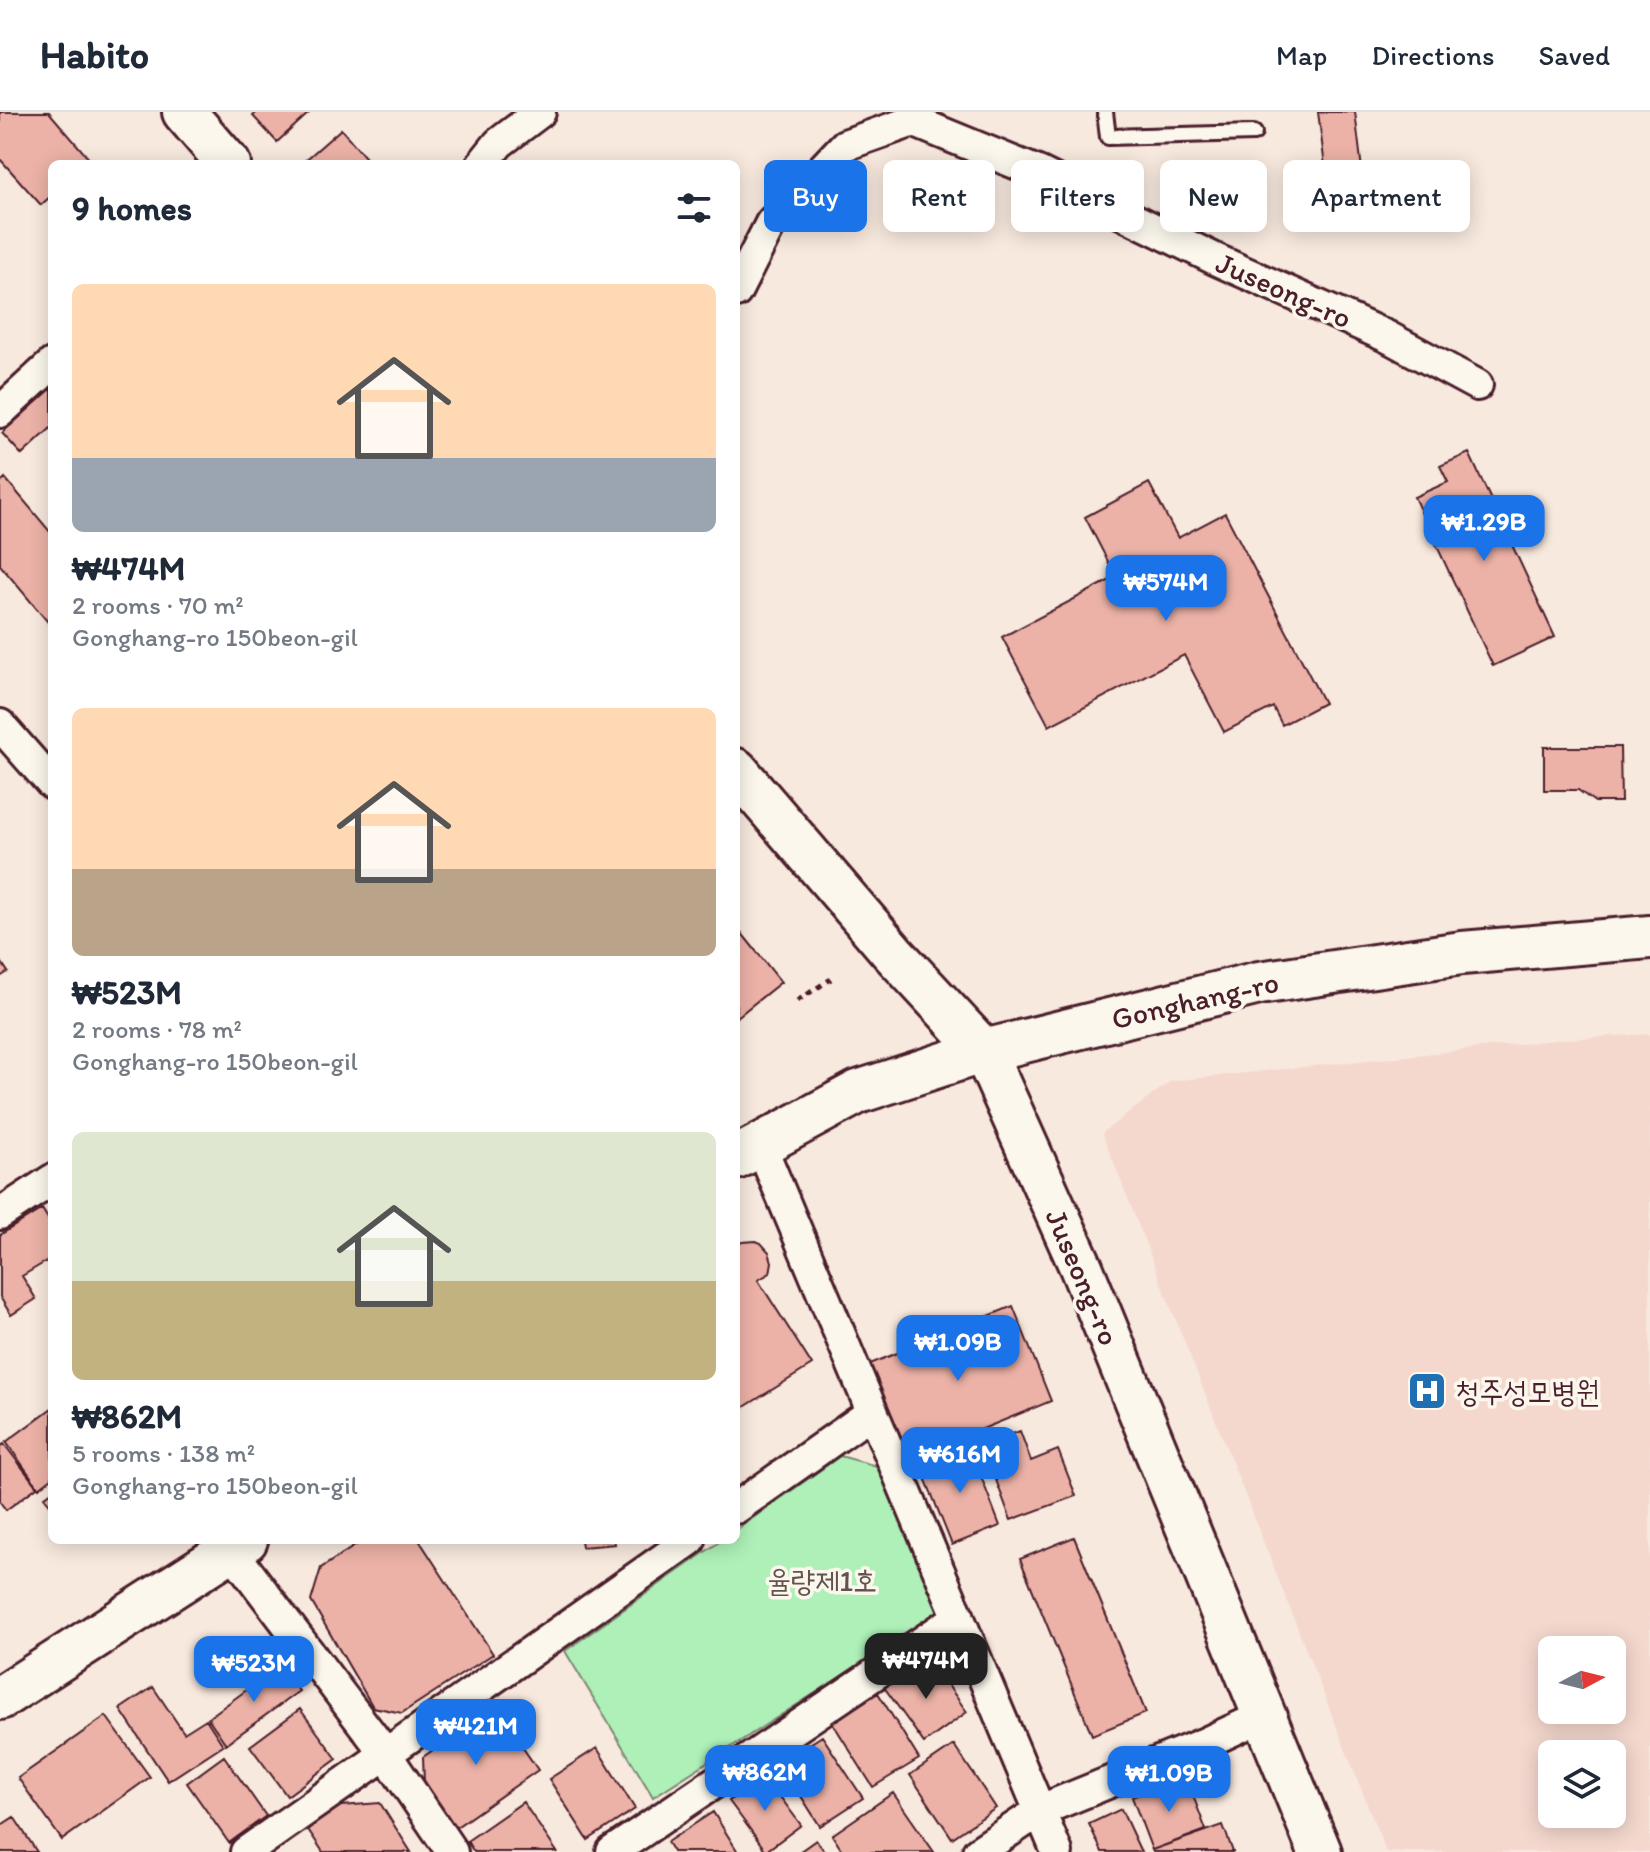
<!DOCTYPE html>
<meta charset="utf-8">
<style>
body{margin:0;font-family:Itim,"Poor Story",sans-serif;background:#f2f2f3;color:#1f2937;height:100vh;display:flex;flex-direction:column;font-size:30px;white-space:nowrap}
*{box-sizing:border-box;margin:0}
p{font-size:26px;color:#747a83}
.icon{flex:none;width:44px;height:44px;fill:none;stroke:currentColor;stroke-width:2;stroke-linecap:round;stroke-linejoin:round}
.map{position:relative;flex:1;overflow:hidden}
.sheet{position:absolute;left:48px;top:48px;width:692px;height:1384px;display:flex;flex-direction:column;background:#fff;border-radius:12px;box-shadow:0 4px 20px #0003}
.sheet>*{flex:none}
.banner{position:absolute;left:764px;top:48px;width:760px;height:72px;display:flex;gap:16px}
.needle{width:52px;rotate:83deg}
.tools{position:absolute;left:1538px;top:1524px;display:grid;gap:16px}
.tools a{display:grid;place-items:center;width:88px;height:88px;border-radius:12px;background:#fff;box-shadow:0 4px 20px #0003;font-size:40px}
.price{position:absolute;translate:-50% -68px;padding:0 18px;border-radius:16px;background:#1a73e8;color:#fff;font-size:26px;line-height:52px;filter:drop-shadow(0 2px 4px #0008)}
.price::after{content:'';position:absolute;left:50%;top:48px;width:24px;height:18px;margin-left:-12px;background:inherit;clip-path:polygon(0 0,100% 0,50% 100%)}
.price.current{background:#222;color:#fff}
ul{padding:0;list-style:none}
li{display:grid;align-content:center;gap:16px;height:424px;padding:0 24px}
li span{display:grid;place-items:center;height:248px;border-radius:12px;color:#555}
li>.icon{margin-inline-start:auto}
span .icon{width:144px;height:144px;fill:#fffc;stroke-width:1}
li b{font-size:34px}
h2{display:flex;justify-content:space-between;align-items:center;height:96px;padding:0 24px;font-size:34px}
.pill{padding:0 28px;border-radius:12px;background:#fff;box-shadow:0 4px 20px #0003;font-size:28px;line-height:72px}
.pill.current{background:#1a73e8;color:#fff}
header{display:flex;align-items:center;gap:48px;box-sizing:border-box;height:112px;padding:0 40px;background:#fff;border-bottom:2px solid #e0e1e3}
header strong{font-size:38px}
nav{display:flex;gap:44px;margin-inline-start:auto;font-size:28px}
.map>svg:first-child{display:block}
</style>
<header>
<strong>Habito</strong>
<nav><a>Map</a><a>Directions</a><a>Saved</a></nav>
</header>
<div class="map">
<svg width="1650" height="1740" viewBox="0 0 1650 1740">
<rect width="100%" height="100%" fill="#f8e9de"/>
<filter id="ink" filterUnits="userSpaceOnUse"><feTurbulence type="fractalNoise" baseFrequency=".0125" numOctaves="2"/><feDisplacementMap in="SourceGraphic" scale="16" xChannelSelector="R" yChannelSelector="G"/><feConvolveMatrix kernelMatrix="1 2 1 2 8 2 1 2 1" color-interpolation-filters="sRGB"/></filter>
<g filter="url(#ink)">
<path fill="#f4d8ce" fill-rule="evenodd" d="M1650,922v818h-264l-284,-719 69,-52 394,-42zM1552,1538h60v60h-60zM1552,1642h60v60h-60z"/>
<path fill="#aef0b8" stroke="#7c8872" stroke-width="2" d="M840,1344l37,10 63,147 -287,184 -88,-146 157,-111h14v-10z"/>
<path fill="#ecb2a7" stroke="#4a1f2b" stroke-width="2" d="M0,0h49l42,49 -4,3h-35v31l-11,10 -41,-46z
M257,0h53l-33,30 -24,-26z
M1318,0h37l9,74 -36,4z
M341,17l30,35h-70z
M52,276v39l-30,28 -20,-22z
M1469,341l86,184 -62,29 -79,-169 34,-15 -8,-16z
M5,366l47,56v93l-52,-62v-82z
M1149,371l29,55 47,-25 99,190 -42,22 -9,-18 -49,25 -40,-77 -135,71 -47,-89 114,-60 -31,-60z
M1544,635h76l1,55h-26l-17,-12h-34z
M736,814l45,56 -45,36z
M0,848l8,12 -8,5z
M42,1097l10,16v33l-30,18 14,23 -25,16 -11,-18v-62z
M756,1129l5,2 8,9 3,10 -2,11 -12,7 54,85 -71,44 -5,-8v-155l6,-4z
M1013,1194l38,95 -147,60 -39,-95z
M52,1296v70l-13,10 -33,-46z
M1020,1319l11,30 27,-11 18,46 -65,24 -28,-75z
M4,1332l33,43 -31,23 -6,-8v-55z
M969,1333l31,81 -48,19 -32,-80z
M52,1379v16l-8,-10z
M1074,1425l72,176 -54,22 -72,-176z
M364,1428h55l74,114 -91,59 -29,-6 -62,-106 10,-33z
M581,1428h33l1,4 -33,3z
M281,1553l18,26 -73,53 -18,-26z
M915,1553l22,5 30,42 -43,31 -40,-56z
M153,1575l31,46 22,-14 17,26 -55,36 -48,-72z
M878,1581l41,66 -46,28 -41,-65z
M495,1595l43,63 -83,58 -31,-46 -1,-25z
M300,1597l37,50 -50,37 -37,-50z
M106,1604l44,61 -88,63 -44,-62z
M822,1624l41,62 -43,28 -40,-63z
M954,1633l42,63 -44,30 -42,-63z
M597,1636l38,61 -47,31 -39,-61z
M224,1644l42,60 -37,27 -42,-60z
M764,1663l37,50 -35,26 -37,-50z
M1186,1665l20,53 -54,20 -20,-53z
M893,1681l41,59h-91l-11,-17z
M523,1690l34,50h-83l-7,-11z
M380,1691l31,49h-88l-16,-24 34,-22z
M1121,1697l20,43h-39l-13,-28z
M713,1700l25,40h-65l-6,-10z
M14,1705l23,35h-37v-26z
M1223,1713l10,27h-80l-1,-2z
M816,1728l9,12h-26z"/>
<g fill="none" stroke-linecap="round" stroke-linejoin="round">
<g stroke="#4a1f2b" stroke-width="20">
<path id="lane" d="M1105,0l3,25 146,-4"/>
</g>
<g stroke="#4a1f2b" stroke-width="36">
<path id="street" d="M482,52l17,-21 41,-31
M736,180l35,-69 74,-78 68,-24 127,52 177,87 171,77 89,48
M0,300l52,-48
M0,613l52,59
M760,1032l297,708
M0,1102l52,-34
M736,1396l135,-95
M228,1428l4,11 153,202 67,99
M246,1740l444,-312
M612,1740l347,-235
M978,1740l63,-42 162,-66 60,-28"/>
</g>
<g stroke="#4a1f2b" stroke-width="48">
<path id="secondary" d="M184,0l45,52
M736,658l157,183 91,98 97,216 239,585
M736,1046l122,-66 126,-41 275,-68 203,-30 188,-16
M0,1586l246,-158"/>
</g>
<path stroke="#4a1f2b" stroke-width="5" stroke-dasharray="6 6" stroke-linecap="butt" d="M797,889l34,-22"/>
<use href="#lane" stroke="#fbf7ec" stroke-width="14"/>
<use href="#street" stroke="#fbf7ec" stroke-width="30"/>
<use href="#secondary" stroke="#fbf7ec" stroke-width="42"/>
</g>
</g>
<defs>
<g id="hospital-square" transform="scale(2)"><rect x="-9" y="-9" width="18" height="18" rx="4" fill="#1f6fb2" stroke="#fbf7ec"/><path d="M-5-5h3v3.5h4V-5h3V5h-3V1.5h-4V5h-3Z" fill="#fff"/></g>
</defs>
<g fill-rule="evenodd">
<use href="#hospital-square" x="1427" y="1279"/>
</g>
<g text-anchor="middle" dominant-baseline="central" stroke-width="7" stroke-linejoin="round" paint-order="stroke">
<g font-size="30" fill="#4a1f2b" stroke="#fbf7ec">
<text transform="translate(1284 178) rotate(24)">Juseong-ro</text>
<text transform="translate(1195 888) rotate(-13)">Gonghang-ro</text>
<text transform="translate(1083 1165) rotate(67)">Juseong-ro</text>
</g>
<g font-size="30" fill="#4a1f2b" stroke="#fbf7ec" text-anchor="start">
<text x="1455" y="1279">청주성모병원</text>
</g>
<g font-size="30" fill="#63534e" stroke="#fbf7ec">
<text x="822" y="1468">율량제1호</text>
</g>
</g>
</svg>
<div class="tools">
<a><svg class="needle" viewBox="-14 -14 28 28"><path d="M0-13l5 13h-10z" fill="#e53935"/><path d="M0 13l5-13h-10z" fill="#747a83"/></svg></a>
<a><svg class="icon" aria-label="layers" viewBox="0 0 24 24"><path d="M12 4l9 5-9 5-9-5zM3 14l9 5 9-5"/></svg></a>
</div>
<b class="price" style="left:1484px;top:451px">₩1.29B</b>
<b class="price" style="left:1166px;top:511px">₩574M</b>
<b class="price" style="left:958px;top:1271px">₩1.09B</b>
<b class="price" style="left:960px;top:1383px">₩616M</b>
<b class="price current" style="left:926px;top:1589px">₩474M</b>
<b class="price" style="left:254px;top:1592px">₩523M</b>
<b class="price" style="left:476px;top:1655px">₩421M</b>
<b class="price" style="left:765px;top:1701px">₩862M</b>
<b class="price" style="left:1169px;top:1702px">₩1.09B</b>
<div class="banner">
<a class="pill current">Buy</a>
<a class="pill">Rent</a>
<a class="pill">Filters</a>
<a class="pill">New</a>
<a class="pill">Apartment</a>
</div>
<section class="sheet">
<h2>9 homes<svg class="icon" aria-label="filters" viewBox="0 0 24 24"><path d="M4 7h16M4 17h16"/><circle cx="9" cy="7" r="2"/><circle cx="15" cy="17" r="2"/></svg></h2>
<ul>
<li><span style="background:linear-gradient(#ffd9b3 70%,#9aa5b1 0)"><svg class="icon" aria-label="home" viewBox="0 0 24 24"><path d="M3 11l9-7 9 7M6 9v11h12V9"/></svg></span><div><b>₩474M</b><p>2 rooms · 70 m²</p><p>Gonghang-ro 150beon-gil</p></div></li>
<li><span style="background:linear-gradient(#ffd9b3 65%,#b9a48a 0)"><svg class="icon" aria-label="home" viewBox="0 0 24 24"><path d="M3 11l9-7 9 7M6 9v11h12V9"/></svg></span><div><b>₩523M</b><p>2 rooms · 78 m²</p><p>Gonghang-ro 150beon-gil</p></div></li>
<li><span style="background:linear-gradient(#dfe7d0 60%,#c2b280 0)"><svg class="icon" aria-label="home" viewBox="0 0 24 24"><path d="M3 11l9-7 9 7M6 9v11h12V9"/></svg></span><div><b>₩862M</b><p>5 rooms · 138 m²</p><p>Gonghang-ro 150beon-gil</p></div></li>
</ul>
</section>
</div>
